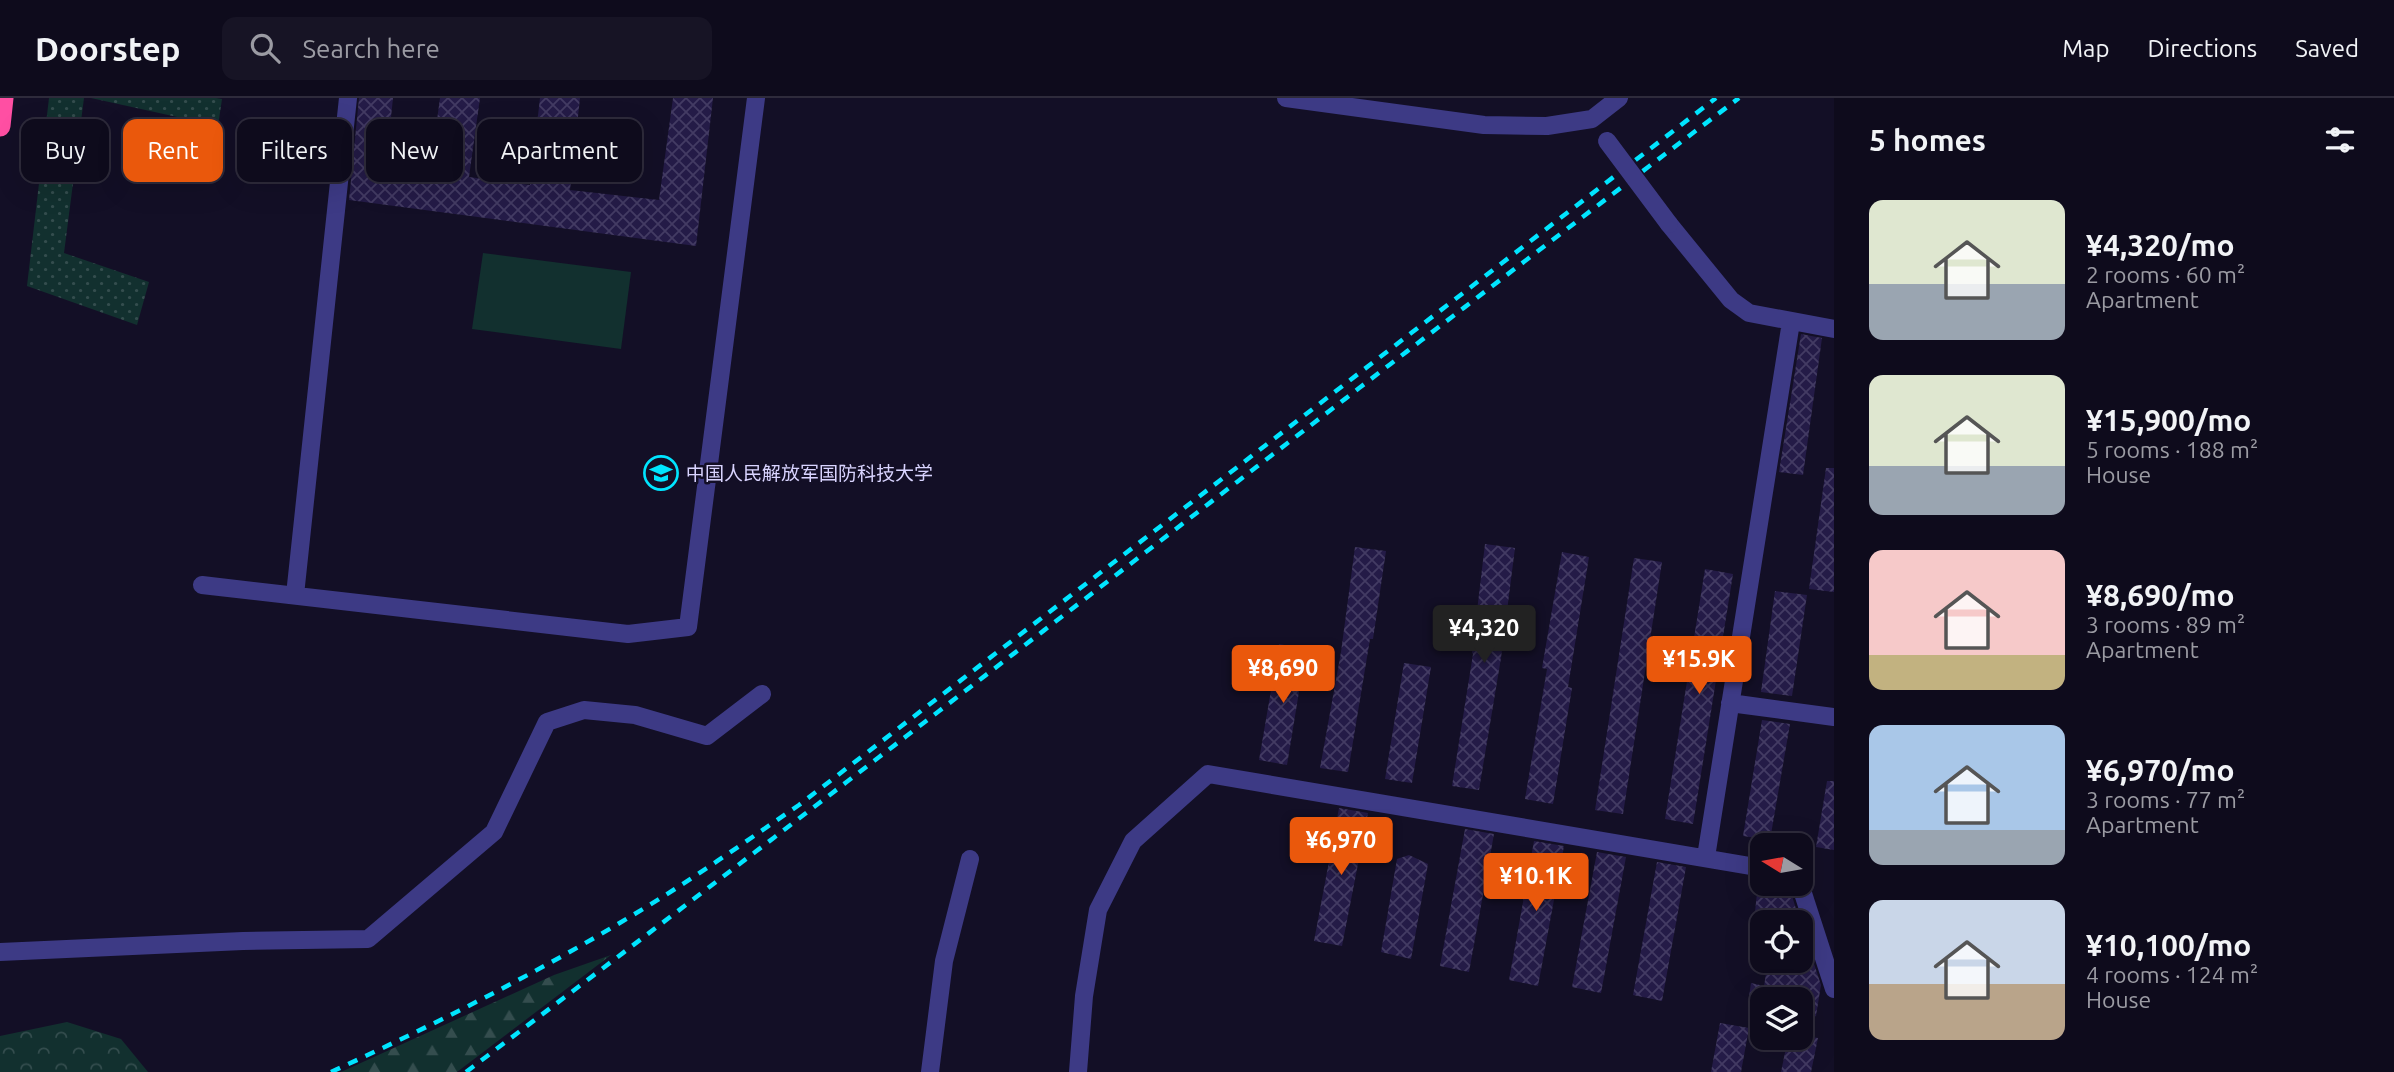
<!DOCTYPE html>
<meta charset="utf-8">
<style>
body{margin:0;font-family:Ubuntu,"Noto Sans SC",sans-serif;background:#171425;color:#f1f3f6;height:100vh;display:flex;flex-direction:column;font-size:26px;white-space:nowrap}
*{box-sizing:border-box;margin:0}
p{font-size:23px;color:#9b9ba3}
.icon{flex:none;width:38px;height:38px;fill:none;stroke:currentColor;stroke-width:2;stroke-linecap:round;stroke-linejoin:round}
.map{position:relative;flex:1;overflow:hidden}
.panel{display:flex;flex-direction:column;background:#0e0b1c;width:560px}
.panel>*{flex:none}
.hud{position:absolute;left:21px;top:21px;width:665px;height:63px;display:flex;gap:14px}
.needle{width:46px;rotate:281deg}
.fabs{position:absolute;left:1750px;top:735px;display:grid;gap:14px}
.fabs a{display:grid;place-items:center;width:63px;height:63px;border-radius:14px;background:#0e0b1c;box-shadow:0 7px 28px #0002,0 0 0 2px #2e2b3b;font-size:35px}
.price{position:absolute;translate:-50% -60px;padding:0 16px;border-radius:7px;background:#ea580c;color:#fff;font-size:23px;line-height:46px;filter:drop-shadow(0 2px 4px #0008)}
.price::after{content:'';position:absolute;left:50%;top:42px;width:21px;height:16px;margin-left:-10px;background:inherit;clip-path:polygon(0 0,100% 0,50% 100%)}
.price.active{background:#222;color:#fff}
ul{padding:0;list-style:none}
li{display:flex;align-items:center;gap:21px;height:175px;padding:0 35px}
li span{display:grid;place-items:center;flex:none;width:196px;height:140px;border-radius:14px;color:#555}
li>.icon{margin-inline-start:auto}
span .icon{width:84px;height:84px;fill:#fffc;stroke-width:1}
li b{font-size:30px}
h2{display:flex;justify-content:space-between;align-items:center;height:84px;padding:0 35px;font-size:30px}
.tag{padding:0 24px;border-radius:14px;background:#0e0b1c;box-shadow:0 7px 28px #0002,0 0 0 2px #2e2b3b;font-size:24px;line-height:63px}
.tag.active{background:#ea580c;color:#fff}
header{display:flex;align-items:center;gap:42px;box-sizing:border-box;height:98px;padding:0 35px;background:#0e0b1c;border-bottom:2px solid #2e2b3b}
header strong{font-size:33px}
nav{display:flex;gap:38px;margin-inline-start:auto;font-size:24px}
.search{width:490px;height:63px;background:#171425;display:flex;align-items:center;gap:18px;box-sizing:border-box;padding:0 24px;border-radius:14px;color:#9b9ba3;font-size:26px}
main{display:flex;flex:1;min-height:0}
.map>svg:first-child{display:block}
</style>
<header>
<strong>Doorstep</strong>
<div class="search"><svg class="icon" aria-label="search" viewBox="0 0 24 24"><circle cx="10" cy="10" r="6"/><path d="M15 15l6 6"/></svg>Search here</div>
<nav><a>Map</a><a>Directions</a><a>Saved</a></nav>
</header>
<main>
<div class="map">
<svg width="1834" height="974" viewBox="0 0 1834 974">
<defs>
<pattern id="forest-firs" width="22" height="20" patternUnits="userSpaceOnUse" patternTransform="scale(1.75)"><rect width="22" height="20" fill="#12302f"/><path d="M5 1l3.5 6h-7zM16 11l3.5 6h-7z" fill="#344d4e"/></pattern>
<pattern id="park-crowns" width="20" height="18" patternUnits="userSpaceOnUse" patternTransform="scale(1.75)"><rect width="20" height="18" fill="#12302f"/><path d="M2 6a3 3 0 1 1 6 0M12 15a3 3 0 1 1 6 0" fill="none" stroke="#344d4e"/></pattern>
<pattern id="garden-dots" width="8" height="8" patternUnits="userSpaceOnUse" patternTransform="scale(1.75)"><rect width="8" height="8" fill="#12302f"/><path d="M2 2h.1M6 6h.1" fill="none" stroke="#344d4e" stroke-width="1.8" stroke-linecap="round"/></pattern>
<pattern id="building-cross-hatch" width="8" height="8" patternUnits="userSpaceOnUse" patternTransform="scale(1.75)"><rect width="8" height="8" fill="#241b47"/><path d="M0 0l8 8M0 8l8-8" fill="none" stroke="#433b63"/></pattern>
</defs>
<rect width="100%" height="100%" fill="#130f26"/>
<path fill="#12302f" d="M483,155l148,19 -10,77 -149,-20z"/>
<path fill="url(#forest-firs)" d="M611,857l-154,117h-116l213,-97z"/>
<path fill="url(#park-crowns)" d="M67,924l54,17 27,33h-148v-36z"/>
<path fill="url(#garden-dots)" d="M49,0h35l-20,155 85,29 -12,43 -110,-39z
M91,0h125l6,1 -4,27z"/>
<path fill="url(#building-cross-hatch)" d="M359,0h34l-7,68 44,6 10,-74h40l-11,79 61,8 10,-87h40l-10,92 89,10 14,-102h40l-17,148 -347,-46z
M1801,236l21,4 -19,137 -24,-3z
M1826,370h8v124l-25,-3z
M1485,446l30,4 -14,110 -22,132 -27,-4 21,-132 -1,-1z
M1355,449l31,4 -13,88h-3l-22,133 -28,-4 21,-116z
M1562,454l27,5 -21,130 4,1 -19,116 -28,-5 22,-130 -5,-1z
M1634,460l28,4 -39,252 -28,-4z
M1705,471l28,5 -40,250 -28,-5z
M1775,493l32,4 -15,101 -31,-4z
M1279,546l27,5 -19,116 -28,-5z
M1404,565l27,4 -19,116 -27,-4z
M1762,622l28,4 -20,116 -27,-4z
M1827,683h7v69l-18,-3z
M1339,710l29,5 -26,133 -28,-5z
M1465,731l29,5 -25,138 -29,-6z
M1534,743l30,5 -26,140 -29,-6z
M1597,754l29,5 -25,136 -29,-6z
M1409,757l19,9 -17,95 -30,-7 16,-93z
M1657,764l29,5 -24,134 -29,-6z
M1758,786l31,2 11,36 -46,-1z
M1801,832h2l18,55 -5,31 -15,5v-22h-39v9l-14,-4 3,-21 13,3 4,-25h33z
M1720,925l29,5 -8,44h-30z
M1801,937l17,3 -7,34h-30l7,-34h13z"/>
<g fill="none" stroke-linecap="round" stroke-linejoin="round">
<path stroke="#3d3a85" stroke-width="18" d="M1286,0l198,27 63,1 45,-7 27,-21
M1669,126l62,76 18,13 85,16
M202,487l426,49 60,-7 68,-529
M295,497l53,-497
M1730,605l104,14
M1706,759l85,-535
M1800,786l34,105
M0,854l243,-11 125,-2 126,-107 53,-110 37,-12 51,5 72,21 55,-42
M930,974l14,-111 26,-102
M1078,974l6,-76 14,-86 35,-69 75,-67 554,94"/>
<path stroke="#ff4fa3" stroke-width="21" d="M0,28l3,-28"/>
<path stroke="#00e5ff" stroke-width="4.5" stroke-dasharray="10 9" stroke-linecap="butt" d="M331,974c118,-54 234,-113 344,-183 42,-27 83,-56 124,-84l917,-707
M466,974c426,-322 847,-651 1273,-974"/>
<path stroke="#3d3a85" stroke-width="18" d="M1607,43l62,83"/>
</g>
<defs>
<g id="university-ring" transform="scale(1.75)"><circle r="9.5" fill="#130f26" stroke="#00e5ff" stroke-width="1.5"/><path d="M0-5L7-2L0 1L-7-2ZM-4 1L0 2.5L4 1V4Q0 6-4 4Z" fill="#00e5ff"/></g>
</defs>
<g fill-rule="evenodd">
<use href="#university-ring" x="661" y="375"/>
</g>
<g text-anchor="middle" dominant-baseline="central" stroke-width="5" stroke-linejoin="round" paint-order="stroke">
<g font-size="19" fill="#d9d4ff" stroke="#130f26" text-anchor="start">
<text x="686" y="375">中国人民解放军国防科技大学</text>
</g>
</g>
</svg>
<div class="fabs">
<a><svg class="needle" viewBox="-14 -14 28 28"><path d="M0-13l5 13h-10z" fill="#e53935"/><path d="M0 13l5-13h-10z" fill="#9b9ba3"/></svg></a>
<a><svg class="icon" aria-label="locate" viewBox="0 0 24 24"><circle cx="12" cy="12" r="6"/><path d="M12 2v4M12 18v4M2 12h4M18 12h4"/></svg></a>
<a><svg class="icon" aria-label="layers" viewBox="0 0 24 24"><path d="M12 4l9 5-9 5-9-5zM3 14l9 5 9-5"/></svg></a>
</div>
<b class="price active" style="left:1484px;top:567px">¥4,320</b>
<b class="price" style="left:1699px;top:598px">¥15.9K</b>
<b class="price" style="left:1283px;top:607px">¥8,690</b>
<b class="price" style="left:1341px;top:779px">¥6,970</b>
<b class="price" style="left:1536px;top:815px">¥10.1K</b>
<div class="hud">
<a class="tag">Buy</a>
<a class="tag active">Rent</a>
<a class="tag">Filters</a>
<a class="tag">New</a>
<a class="tag">Apartment</a>
</div>
</div>
<section class="panel">
<h2>5 homes<svg class="icon" aria-label="filters" viewBox="0 0 24 24"><path d="M4 7h16M4 17h16"/><circle cx="9" cy="7" r="2"/><circle cx="15" cy="17" r="2"/></svg></h2>
<ul>
<li><span style="background:linear-gradient(#dfe7d0 60%,#9aa5b1 0)"><svg class="icon" aria-label="home" viewBox="0 0 24 24"><path d="M3 11l9-7 9 7M6 9v11h12V9"/></svg></span><div><b>¥4,320/mo</b><p>2 rooms · 60 m²</p><p>Apartment</p></div></li>
<li><span style="background:linear-gradient(#dfe7d0 65%,#9aa5b1 0)"><svg class="icon" aria-label="home" viewBox="0 0 24 24"><path d="M3 11l9-7 9 7M6 9v11h12V9"/></svg></span><div><b>¥15,900/mo</b><p>5 rooms · 188 m²</p><p>House</p></div></li>
<li><span style="background:linear-gradient(#f6c9c9 75%,#c2b280 0)"><svg class="icon" aria-label="home" viewBox="0 0 24 24"><path d="M3 11l9-7 9 7M6 9v11h12V9"/></svg></span><div><b>¥8,690/mo</b><p>3 rooms · 89 m²</p><p>Apartment</p></div></li>
<li><span style="background:linear-gradient(#a9c7e8 75%,#9aa5b1 0)"><svg class="icon" aria-label="home" viewBox="0 0 24 24"><path d="M3 11l9-7 9 7M6 9v11h12V9"/></svg></span><div><b>¥6,970/mo</b><p>3 rooms · 77 m²</p><p>Apartment</p></div></li>
<li><span style="background:linear-gradient(#c9d6e8 60%,#b9a48a 0)"><svg class="icon" aria-label="home" viewBox="0 0 24 24"><path d="M3 11l9-7 9 7M6 9v11h12V9"/></svg></span><div><b>¥10,100/mo</b><p>4 rooms · 124 m²</p><p>House</p></div></li>
</ul>
</section>
</main>
